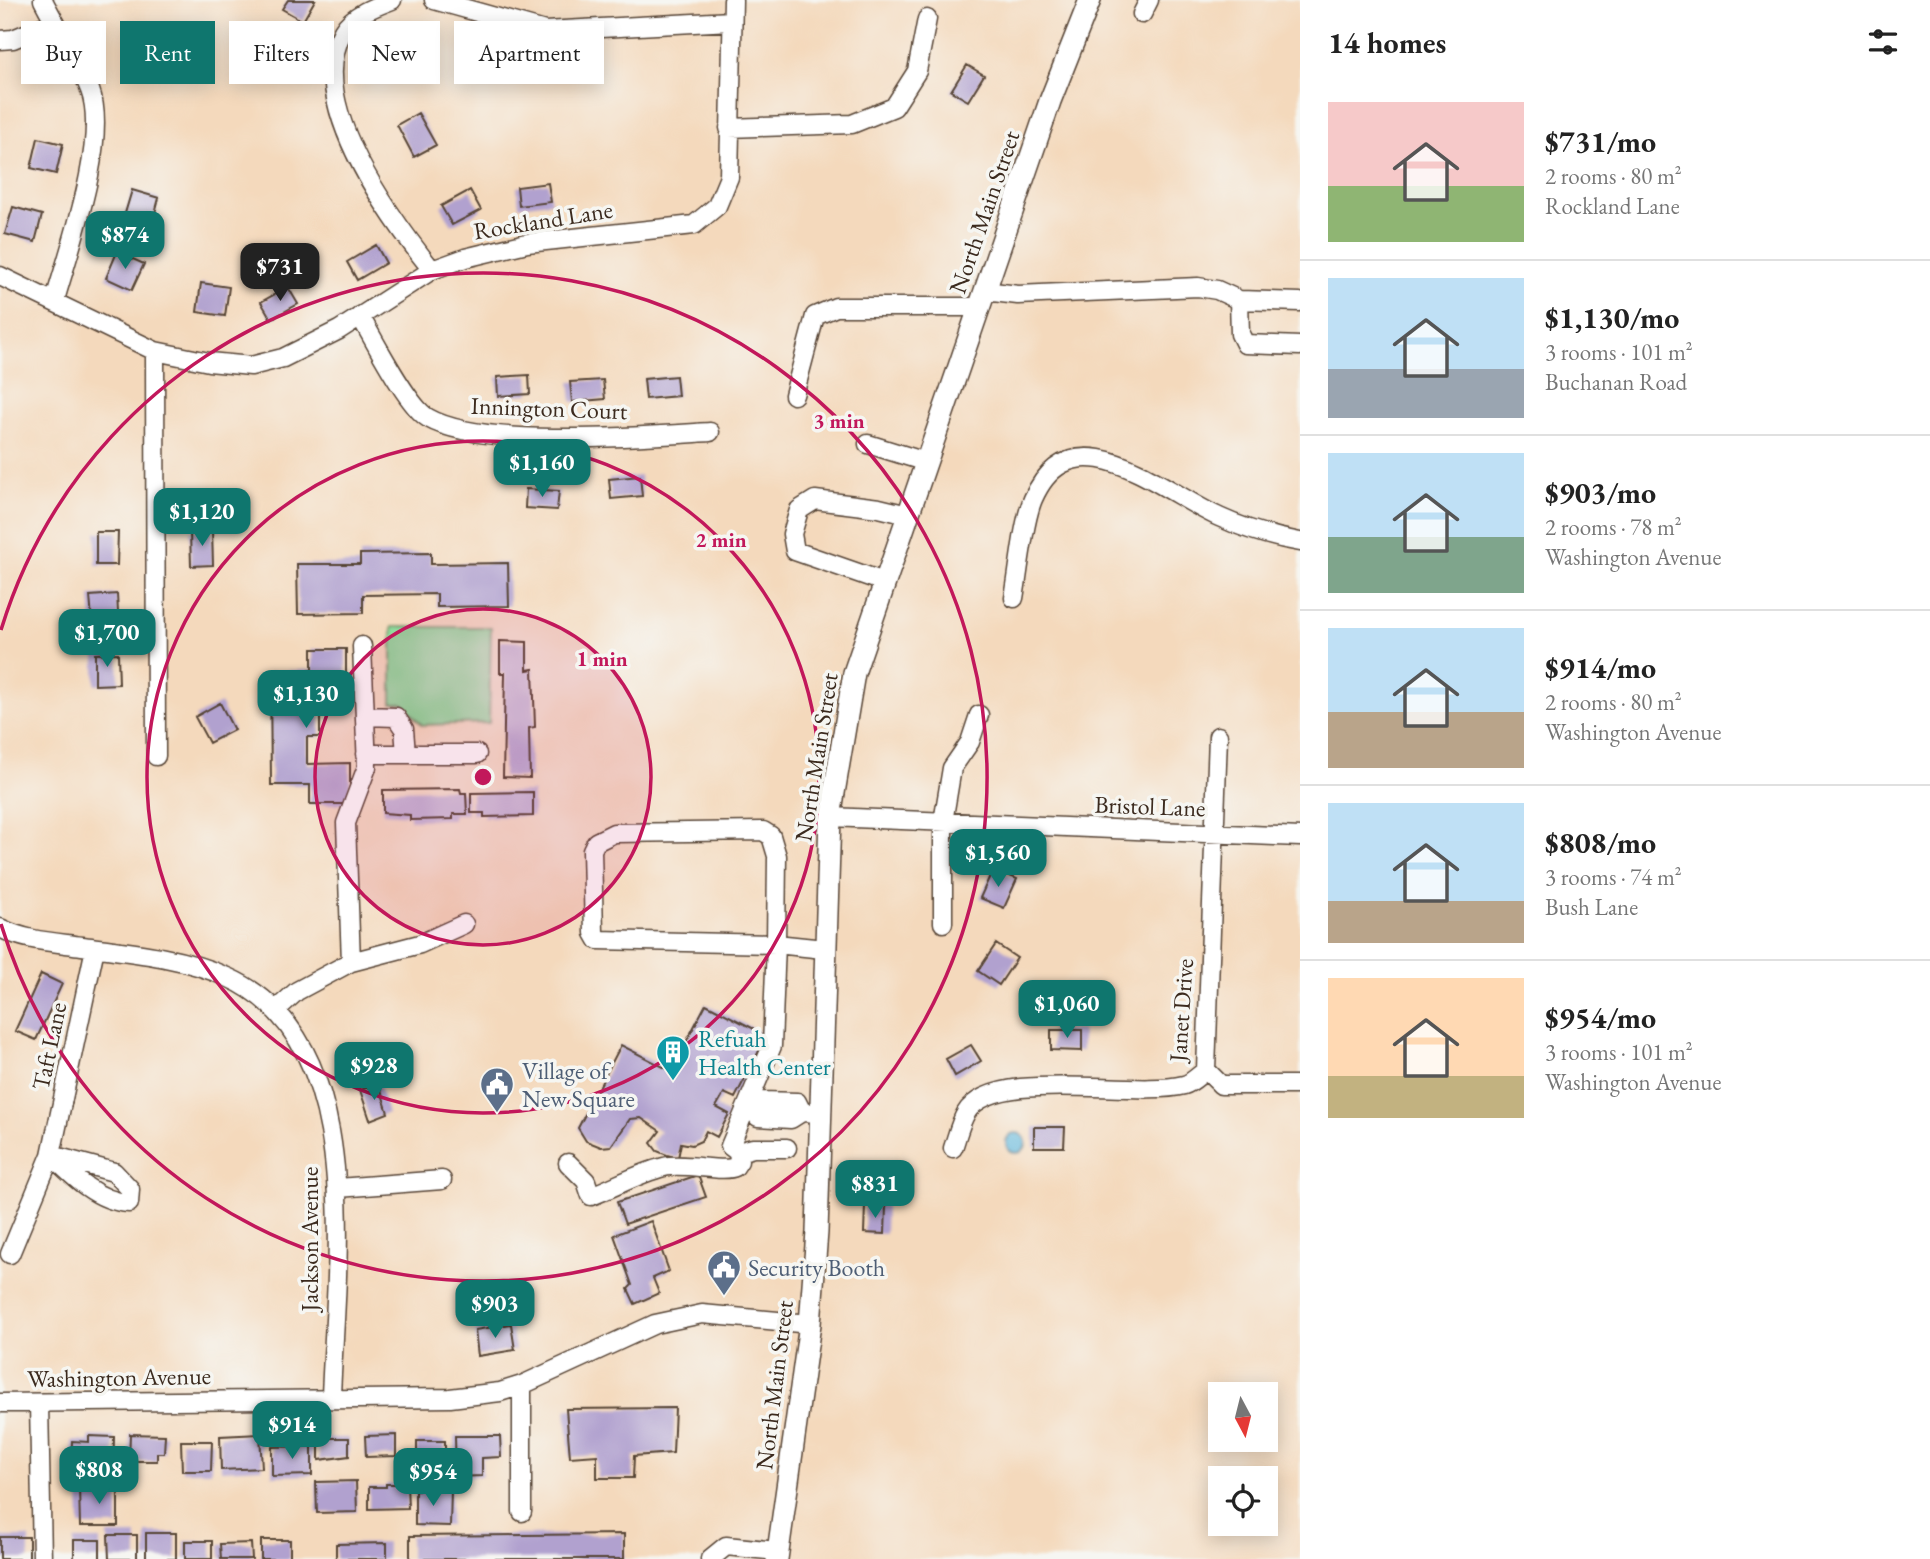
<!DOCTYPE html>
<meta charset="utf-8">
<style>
body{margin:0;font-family:"EB Garamond",serif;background:#f2f2f2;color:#222;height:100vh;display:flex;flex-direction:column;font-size:26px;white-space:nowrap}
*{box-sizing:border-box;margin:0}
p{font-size:23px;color:#767676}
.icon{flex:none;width:38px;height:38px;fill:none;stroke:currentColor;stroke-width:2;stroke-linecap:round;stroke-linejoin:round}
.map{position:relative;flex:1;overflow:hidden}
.sheet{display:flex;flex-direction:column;background:#fff;width:630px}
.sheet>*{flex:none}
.top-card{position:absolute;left:21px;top:21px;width:665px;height:63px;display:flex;gap:14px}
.needle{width:46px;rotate:173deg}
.controls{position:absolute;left:1208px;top:1382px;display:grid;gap:14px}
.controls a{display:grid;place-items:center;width:70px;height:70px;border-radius:0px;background:#fff;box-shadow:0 4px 18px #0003;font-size:35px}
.price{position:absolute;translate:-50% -60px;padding:0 16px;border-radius:14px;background:#0f766e;color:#fff;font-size:23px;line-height:46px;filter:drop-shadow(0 2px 4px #0008)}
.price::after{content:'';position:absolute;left:50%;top:42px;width:21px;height:16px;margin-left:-10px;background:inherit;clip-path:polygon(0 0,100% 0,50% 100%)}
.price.current{background:#222;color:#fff}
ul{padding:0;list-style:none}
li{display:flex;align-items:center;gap:21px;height:175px;padding:0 28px}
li+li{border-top:2px solid #e0e0e0}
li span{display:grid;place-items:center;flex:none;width:196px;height:140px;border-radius:0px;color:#555}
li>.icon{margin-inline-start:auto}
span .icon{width:84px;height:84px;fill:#fffc;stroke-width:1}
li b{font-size:30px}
h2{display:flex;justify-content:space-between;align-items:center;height:84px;padding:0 28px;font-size:30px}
.tag{padding:0 24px;border-radius:0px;background:#fff;box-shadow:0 4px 18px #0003;font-size:24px;line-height:63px}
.tag.current{background:#0f766e;color:#fff}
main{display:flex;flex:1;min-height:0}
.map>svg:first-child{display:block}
</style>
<main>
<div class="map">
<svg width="1300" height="1559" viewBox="0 0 1300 1559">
<rect width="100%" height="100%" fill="#f6f6f2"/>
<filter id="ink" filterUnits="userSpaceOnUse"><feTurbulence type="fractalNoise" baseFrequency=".0143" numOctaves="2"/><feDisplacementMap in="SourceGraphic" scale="14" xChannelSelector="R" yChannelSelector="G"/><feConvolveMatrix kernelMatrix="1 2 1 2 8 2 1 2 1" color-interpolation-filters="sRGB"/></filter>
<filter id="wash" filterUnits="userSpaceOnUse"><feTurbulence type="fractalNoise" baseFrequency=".00686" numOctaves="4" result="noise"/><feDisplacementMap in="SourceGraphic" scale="28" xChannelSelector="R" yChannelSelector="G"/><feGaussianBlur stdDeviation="1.57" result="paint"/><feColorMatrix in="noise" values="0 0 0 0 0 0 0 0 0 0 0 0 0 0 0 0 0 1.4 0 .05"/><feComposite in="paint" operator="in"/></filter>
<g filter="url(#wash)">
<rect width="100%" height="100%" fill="#f4d9bc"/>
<path fill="#8ad998" stroke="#62825b" stroke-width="2" d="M392,627h99l-2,96 -67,2 -20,-22h-10z"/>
<path fill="#5eb6db" stroke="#4c707c" stroke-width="2" d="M1006 1143a10 10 0 1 1 20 0a10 10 0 1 1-20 0Z"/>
<g id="blocks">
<path fill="#b1a1cf" d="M288,0h27l-12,21 -21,-12z
M967,65l17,10 -16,26 -17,-10z
M418,113l18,32 -22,12 -17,-32z
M38,138l25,6 -7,30 -25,-6z
M548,183l3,19 -32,4 -2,-19z
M132,190l27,8 -8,30 -28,-8z
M470,190l11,20 -29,15 -11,-19z
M13,207l29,8 -7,27 -30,-8z
M376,245l10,18 -29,17 -10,-18z
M117,252l27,12 -12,26 -26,-12z
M201,283l28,4 -4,29 -28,-4z
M288,287l10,17 -27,15 -10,-17z
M529,375l1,19 -32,2 -1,-19z
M676,376l2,20 -32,3 -2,-20z
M603,380l2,19 -33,3 -2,-20z
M640,476l2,20 -31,3 -2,-20z
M526,489l33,2 -2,19 -32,-2z
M212,530l1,35 -22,1 -1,-35z
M96,532h22l-1,33h-21z
M431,553v11l77,-1 1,43 -72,1v-13l-74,1v18l-65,1 -1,-50h63v-10z
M117,594l2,36 -26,2 -3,-36z
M500,641l27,1v28l6,-1 2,58 -6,1 1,50 -27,-1 2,-104h-5z
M312,649h34v37h-40l1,31h13v20h-13v27l43,-1v41h-40v-19h-39l-1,-114 42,-1z
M118,653l1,31 -24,1v-31z
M220,703l14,27 -25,13 -14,-26z
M460,789l1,4h5l1,21h-14v5l-43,1v-5l-27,-2v-23z
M533,792v24l-49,1v-4h-13v-20z
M993,869l24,10 -13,29 -24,-10z
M996,944l21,14 -18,27 -21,-14z
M41,974l21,10 -26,56 -21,-9z
M706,1004l54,28 -7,13 7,4 -25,49 -11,-5 -8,14 13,7 -12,23 -11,-6 -5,10 -9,4 -11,-2 -3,15 -11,-3 -10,-4 -6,-8 9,-12 -19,-13 -11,1 -19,27 -10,1 -15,-6 -8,-13 43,-83 50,26z
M1051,1030h31v21l-31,-1z
M971,1045l10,16 -26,15 -9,-17z
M379,1084l9,29 -18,7 -10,-30z
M1034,1127h31l-1,20h-30z
M698,1175l8,22 -81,27 -8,-22z
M865,1205l21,1 -1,28 -21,-1z
M651,1221l18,50 -16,7 6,15 -24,11 -7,-15 4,-4 -18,-50z
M511,1324l4,26 -37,6 -3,-26z
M675,1408l-2,45 -39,3 -1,22h-36v-23l-27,2 -4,-48z
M130,1434l35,1 -1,18h-7v8h-28z
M260,1434l2,34 -41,2 -1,-34z
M396,1435v21l-30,1 -1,-21z
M89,1436l25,1 -1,34 -42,-2 1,-28 17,1z
M455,1436h45l1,21 -19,1v18l-26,1z
M319,1438h30v18l-30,4z
M181,1441h31l-1,30h-29z
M417,1441h28v33h-28z
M312,1446v29l-40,1v-29z
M356,1481l1,31 -40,1 -1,-31z
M386,1484h21l1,24 -39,1v-22h17z
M118,1485v41h-38l-1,-40z
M415,1490h36l-1,36 -35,-1z
M146,1533h30v26h-30z
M624,1534v25h-214v-23z
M108,1535h29v24h-28z
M0,1537h29v22h-29z
M74,1540h26v19h-26z
M261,1540h29v19h-29z
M185,1541h27v18h-27z
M251,1543l1,16h-31l-1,-15z
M387,1543v16h-51v-15z"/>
</g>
</g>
<g filter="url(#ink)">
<use href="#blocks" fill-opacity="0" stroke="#574436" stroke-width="2"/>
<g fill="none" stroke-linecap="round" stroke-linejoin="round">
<g stroke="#574436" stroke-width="21">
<path id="minor" d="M43,0c15,30 35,59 47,90 19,49 -21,160 -35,210
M392,0c-16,6 -40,15 -49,31 -39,70 47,186 89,239
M434,0l111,31 186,-10
M1142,14l7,-14
M0,40l13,-1 41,-17
M729,128l123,-4 42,-17 23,-36 10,-52
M0,276l155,75 54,11 42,4 32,-8 56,-28 93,-60 33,-12 62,-15 167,-18 23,-19 12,-29 4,-177
M985,291l33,4 180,-8 19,3 22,10 61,2
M1239,300l1,34 5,10 55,2
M360,316c13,22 48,91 68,102 54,31 217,18 282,14
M155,351l1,405
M794,395l21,-79 21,-9h143
M868,444l58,18
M884,582l-89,-31 -3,-17 7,-24 16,-10 64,8 29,7
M1014,598c5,-27 9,-76 19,-99 40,-91 131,-6 186,18 26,12 53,20 81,25
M365,716l31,1 8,12 2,25
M366,754h111
M830,817l470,20
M763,831l8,5 6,20 -1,88 -178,-4 -4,-7 -2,-83 4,-8 18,-9z
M943,923v-101l9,-54 18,-26 9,-27
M0,928c26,13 53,14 82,18 48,6 101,11 145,31 144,63 108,293 104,420
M351,962l-5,-139 21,-56 -5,-121
M276,1010l21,-19 54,-29 69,-18 44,-20
M1206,1070l12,-334
M1206,1070l15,15h79
M802,1112l-5,-10 -35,-1 -9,7 5,9 33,2 11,-7 18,1
M953,1148c4,-11 7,-25 13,-35 28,-47 167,-15 218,-28 8,-2 15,-10 22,-15
M738,1152l15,-4h34
M51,1155l63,17 16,17 -1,14c-31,-1 -57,-27 -78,-48z
M568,1163l18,18 5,15c24,-9 48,-23 73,-29 20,-5 59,6 71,0l4,-6 -1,-9 -8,-6 42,-100 4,-102 48,5
M338,1188l104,-8
M10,1254l41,-99 44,-207
M0,1403l450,-5 50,-6 22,-7 133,-61 47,-10 108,10
M39,1403l3,156
M522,1512v-127
M710,1559l16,-13 52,5"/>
</g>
<g stroke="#574436" stroke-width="24">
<path id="major" d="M777,1559l33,-235 7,-92 13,-415 24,-144 196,-572 40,-101"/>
</g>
<use href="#minor" stroke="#fff" stroke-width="18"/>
<use href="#major" stroke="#fff" stroke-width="21"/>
</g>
</g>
<circle cx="483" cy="777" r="168" fill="#c2185b" fill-opacity=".12"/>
<g fill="none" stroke="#c2185b" stroke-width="3.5">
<circle cx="483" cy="777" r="168"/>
<circle cx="483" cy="777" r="336"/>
<path d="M1 630A504 504 0 1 1 1 924"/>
</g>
<defs>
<g id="building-pin" transform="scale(1.75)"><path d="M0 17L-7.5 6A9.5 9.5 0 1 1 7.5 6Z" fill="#0f9aa8" stroke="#f6f6f2"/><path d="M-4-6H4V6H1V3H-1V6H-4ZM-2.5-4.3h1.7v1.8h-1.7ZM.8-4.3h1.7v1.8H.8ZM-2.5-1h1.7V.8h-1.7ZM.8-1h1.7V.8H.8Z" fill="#fff"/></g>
<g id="civic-pin" transform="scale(1.75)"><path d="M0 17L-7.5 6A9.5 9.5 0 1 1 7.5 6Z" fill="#5c6f8a" stroke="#f6f6f2"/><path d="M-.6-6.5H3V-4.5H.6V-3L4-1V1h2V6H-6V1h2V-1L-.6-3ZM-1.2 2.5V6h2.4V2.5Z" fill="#fff"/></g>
</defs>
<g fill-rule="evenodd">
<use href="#building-pin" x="673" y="1052"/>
<use href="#civic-pin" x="497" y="1084"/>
<use href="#civic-pin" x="724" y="1267"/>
</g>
<g text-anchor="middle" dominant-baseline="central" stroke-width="7" stroke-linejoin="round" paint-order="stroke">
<g font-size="24" fill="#3b2a1e" stroke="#f6f6f2">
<text transform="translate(984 212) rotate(-71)">North Main Street</text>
<text transform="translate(543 220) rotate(-9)">Rockland Lane</text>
<text transform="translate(549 408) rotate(2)">Innington Court</text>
<text transform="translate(816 757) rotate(-81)">North Main Street</text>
<text transform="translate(1150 806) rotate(2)">Bristol Lane</text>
<text transform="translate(1181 1010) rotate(-86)">Janet Drive</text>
<text transform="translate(49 1046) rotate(-78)">Taft Lane</text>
<text transform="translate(309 1239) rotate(-90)">Jackson Avenue</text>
<text transform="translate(119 1377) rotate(-1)">Washington Avenue</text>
<text transform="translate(774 1385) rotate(-83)">North Main Street</text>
</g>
<g font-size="24" fill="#0d838f" stroke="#f6f6f2" text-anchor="start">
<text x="698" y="1038">Refuah<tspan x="698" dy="28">Health Center</tspan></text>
</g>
<g font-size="24" fill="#4e5e75" stroke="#f6f6f2" text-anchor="start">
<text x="522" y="1070">Village of<tspan x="522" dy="28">New Square</tspan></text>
<text x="748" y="1267">Security Booth</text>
</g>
</g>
<circle cx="483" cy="777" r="10" fill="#c2185b" stroke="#f6f6f2" stroke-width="3.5"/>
<g font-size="21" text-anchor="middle" font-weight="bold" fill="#c2185b" stroke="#f6f6f2" stroke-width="7" stroke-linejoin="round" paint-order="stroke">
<text x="839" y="428">3 min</text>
<text x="721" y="547">2 min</text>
<text x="602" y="666">1 min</text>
</g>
</svg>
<div class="controls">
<a><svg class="needle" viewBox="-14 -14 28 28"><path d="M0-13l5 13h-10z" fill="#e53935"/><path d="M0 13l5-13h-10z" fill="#767676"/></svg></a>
<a><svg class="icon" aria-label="locate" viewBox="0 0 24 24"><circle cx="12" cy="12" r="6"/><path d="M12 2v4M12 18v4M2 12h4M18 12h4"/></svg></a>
</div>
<b class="price" style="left:125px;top:271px">$874</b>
<b class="price current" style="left:280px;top:303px">$731</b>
<b class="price" style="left:542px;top:499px">$1,160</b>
<b class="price" style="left:202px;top:548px">$1,120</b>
<b class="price" style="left:107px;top:669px">$1,700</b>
<b class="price" style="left:306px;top:730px">$1,130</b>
<b class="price" style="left:998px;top:889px">$1,560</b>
<b class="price" style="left:1067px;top:1040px">$1,060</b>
<b class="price" style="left:374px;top:1102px">$928</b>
<b class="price" style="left:875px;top:1220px">$831</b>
<b class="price" style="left:495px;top:1340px">$903</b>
<b class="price" style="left:292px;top:1461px">$914</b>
<b class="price" style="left:99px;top:1506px">$808</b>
<b class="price" style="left:433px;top:1508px">$954</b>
<div class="top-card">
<a class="tag">Buy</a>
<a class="tag current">Rent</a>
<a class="tag">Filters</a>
<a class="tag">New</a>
<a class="tag">Apartment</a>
</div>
</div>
<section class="sheet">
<h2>14 homes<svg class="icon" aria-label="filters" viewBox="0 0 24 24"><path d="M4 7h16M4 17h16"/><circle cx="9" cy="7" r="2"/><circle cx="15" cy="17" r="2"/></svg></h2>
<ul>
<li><span style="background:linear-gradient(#f6c9c9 60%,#8fb573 0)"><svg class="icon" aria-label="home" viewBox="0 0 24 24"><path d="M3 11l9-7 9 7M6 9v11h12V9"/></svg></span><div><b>$731/mo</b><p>2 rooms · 80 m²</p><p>Rockland Lane</p></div></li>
<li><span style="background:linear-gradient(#bfe0f5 65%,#9aa5b1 0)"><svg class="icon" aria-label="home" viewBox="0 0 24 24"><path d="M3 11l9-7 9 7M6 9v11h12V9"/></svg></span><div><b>$1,130/mo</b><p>3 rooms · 101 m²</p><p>Buchanan Road</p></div></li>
<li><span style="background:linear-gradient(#bfe0f5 60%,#7fa58c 0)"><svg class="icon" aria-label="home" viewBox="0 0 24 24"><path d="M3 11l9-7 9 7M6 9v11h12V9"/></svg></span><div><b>$903/mo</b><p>2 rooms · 78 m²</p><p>Washington Avenue</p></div></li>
<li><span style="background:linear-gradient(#bfe0f5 60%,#b9a48a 0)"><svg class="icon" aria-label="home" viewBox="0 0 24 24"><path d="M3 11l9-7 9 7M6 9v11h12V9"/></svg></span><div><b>$914/mo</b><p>2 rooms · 80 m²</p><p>Washington Avenue</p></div></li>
<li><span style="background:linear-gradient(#bfe0f5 70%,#b9a48a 0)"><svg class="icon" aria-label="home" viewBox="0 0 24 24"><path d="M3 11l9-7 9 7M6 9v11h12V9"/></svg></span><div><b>$808/mo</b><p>3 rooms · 74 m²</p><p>Bush Lane</p></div></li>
<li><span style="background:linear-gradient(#ffd9b3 70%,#c2b280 0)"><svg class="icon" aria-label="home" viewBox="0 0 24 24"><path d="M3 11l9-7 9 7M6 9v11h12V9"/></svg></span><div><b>$954/mo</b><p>3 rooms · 101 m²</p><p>Washington Avenue</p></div></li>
</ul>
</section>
</main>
